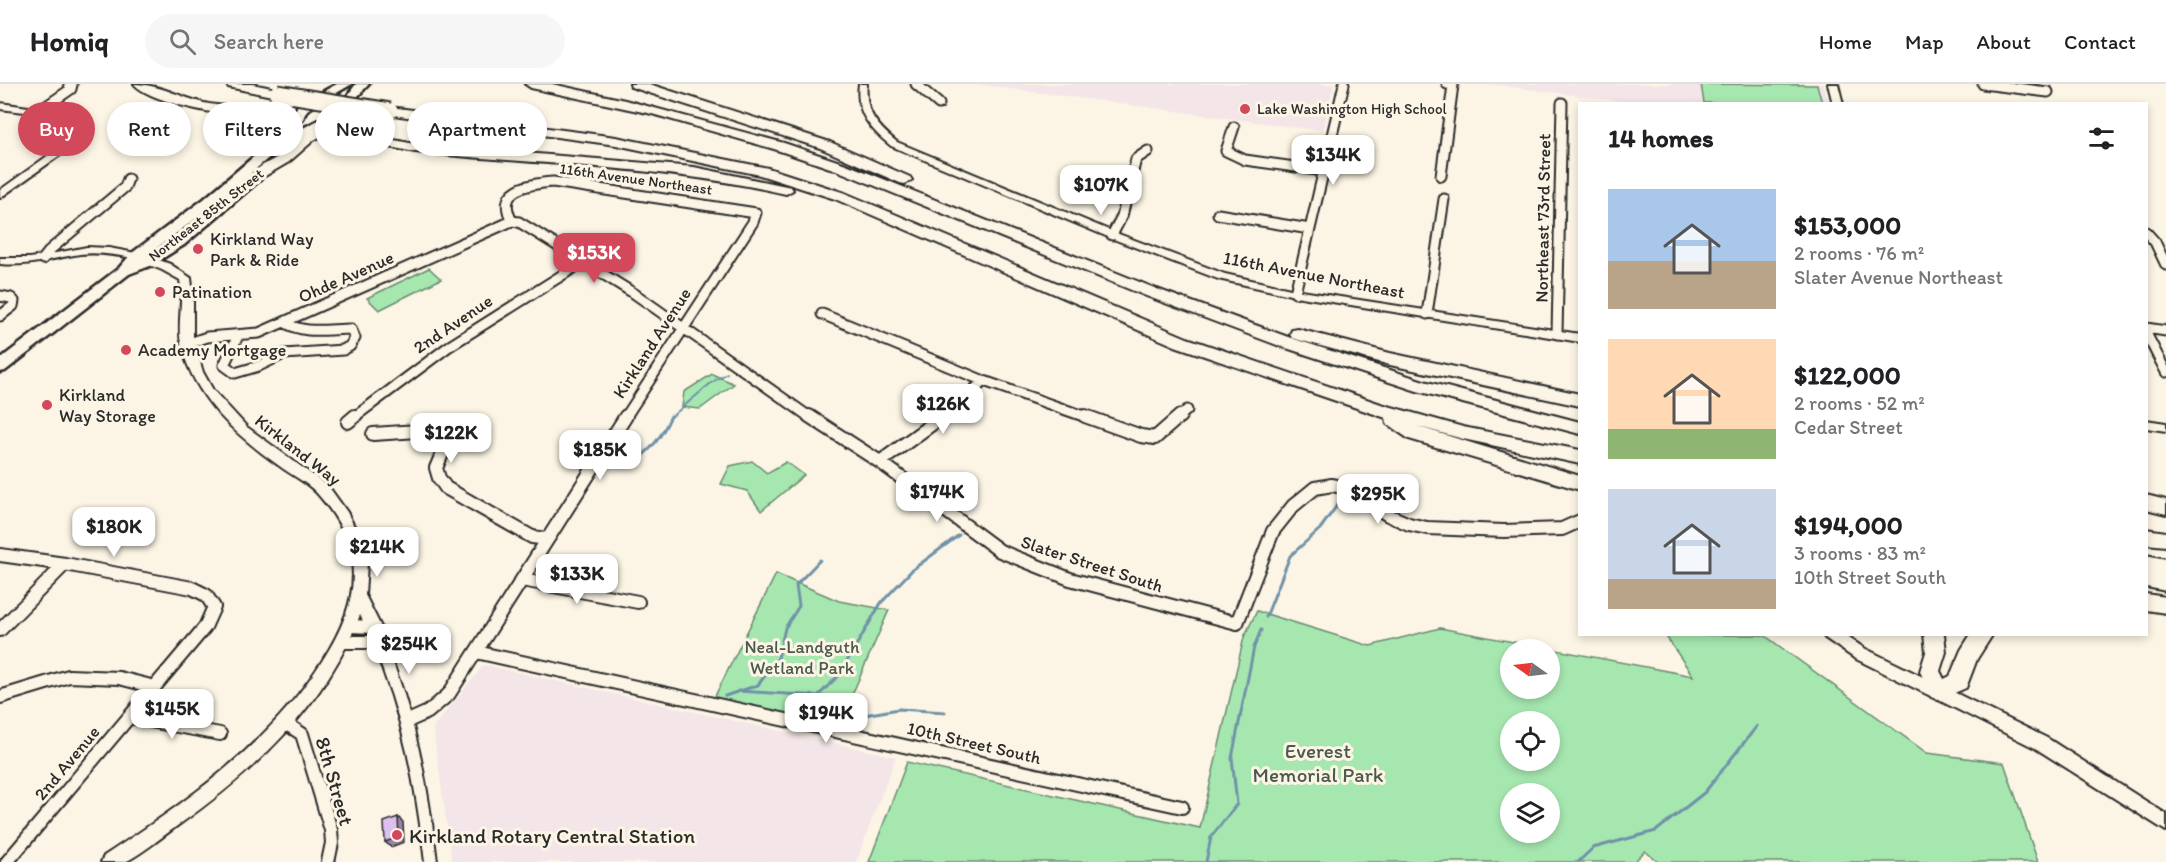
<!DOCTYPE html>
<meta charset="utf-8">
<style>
body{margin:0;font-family:Itim,sans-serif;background:#f6f6f6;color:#202124;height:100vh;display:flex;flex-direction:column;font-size:22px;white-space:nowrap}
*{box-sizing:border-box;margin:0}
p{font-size:20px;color:#757577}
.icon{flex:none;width:33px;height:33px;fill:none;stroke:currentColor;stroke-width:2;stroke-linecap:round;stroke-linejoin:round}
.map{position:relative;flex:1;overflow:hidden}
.details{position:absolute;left:1578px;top:18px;width:570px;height:534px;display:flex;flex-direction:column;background:#fff;border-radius:0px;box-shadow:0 3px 9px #0003}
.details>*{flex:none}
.top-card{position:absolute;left:18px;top:18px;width:570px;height:54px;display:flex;gap:12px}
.needle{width:39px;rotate:284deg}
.buttons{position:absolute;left:1500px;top:555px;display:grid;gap:12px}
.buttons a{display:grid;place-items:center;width:60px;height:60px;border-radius:50%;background:#fff;box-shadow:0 3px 9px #0003;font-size:30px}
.price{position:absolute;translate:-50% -51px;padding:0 14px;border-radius:12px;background:#fff;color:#222;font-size:20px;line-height:39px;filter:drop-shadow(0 2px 3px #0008)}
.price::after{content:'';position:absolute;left:50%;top:36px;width:18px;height:14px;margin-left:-9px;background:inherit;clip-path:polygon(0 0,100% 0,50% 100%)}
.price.active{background:#d1495b;color:#fff}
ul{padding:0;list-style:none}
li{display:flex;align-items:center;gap:18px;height:150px;padding:0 30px}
li span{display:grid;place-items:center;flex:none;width:168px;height:120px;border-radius:0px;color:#555}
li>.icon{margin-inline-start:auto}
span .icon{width:72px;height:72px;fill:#fffc;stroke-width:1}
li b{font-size:26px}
h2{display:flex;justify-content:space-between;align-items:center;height:72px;padding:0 30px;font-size:26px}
.chip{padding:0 21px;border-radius:27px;background:#fff;box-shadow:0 3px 9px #0003;font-size:21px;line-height:54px}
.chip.active{background:#d1495b;color:#fff}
header{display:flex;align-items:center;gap:36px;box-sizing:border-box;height:84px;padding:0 30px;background:#fff;border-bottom:2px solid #e0e0e0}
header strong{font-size:28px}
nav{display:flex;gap:33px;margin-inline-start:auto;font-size:21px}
.search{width:420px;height:54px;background:#f6f6f6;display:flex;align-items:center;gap:15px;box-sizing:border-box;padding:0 21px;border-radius:33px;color:#757577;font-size:22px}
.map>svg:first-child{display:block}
</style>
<header>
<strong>Homiq</strong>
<div class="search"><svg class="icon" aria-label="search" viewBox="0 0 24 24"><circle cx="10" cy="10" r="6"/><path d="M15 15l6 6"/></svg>Search here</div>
<nav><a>Home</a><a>Map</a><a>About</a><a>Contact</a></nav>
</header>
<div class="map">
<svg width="2166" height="778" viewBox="0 0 2166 778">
<rect width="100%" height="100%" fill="#fcf5e5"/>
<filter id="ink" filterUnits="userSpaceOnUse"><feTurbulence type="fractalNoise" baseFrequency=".0167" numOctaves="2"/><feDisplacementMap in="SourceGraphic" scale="12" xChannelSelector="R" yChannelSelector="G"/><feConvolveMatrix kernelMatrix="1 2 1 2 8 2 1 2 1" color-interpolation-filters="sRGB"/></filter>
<g filter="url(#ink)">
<path fill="#f3e5e8" d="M975,0h359l-11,47z
M1490,0h333l6,19 -190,1z
M484,581l412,92 -40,105h-404l-19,-134z"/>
<path fill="#a6e7b0" stroke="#68896e" stroke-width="1.5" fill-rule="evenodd" d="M1701,0l116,1 5,18h-118z
M429,184l12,11 -62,31 -12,-12z
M712,290l22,10 -34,25 -18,-2 2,-15z
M752,377l15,12 19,-11 18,13 -43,36 -14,-20 -26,-7 9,-18z
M776,490l63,27 50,9 -51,117 -125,-27z
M1257,527l113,35 70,-18 253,48 -28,-41h99l163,118 77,10 34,99h-380l-13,-11 -11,11h-765l38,-100 293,66 44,-191zM1510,566h40v38h-40zM1510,638h40v38h-40zM1510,710h40v38h-40z"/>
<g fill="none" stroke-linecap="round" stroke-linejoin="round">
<path stroke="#6f92a8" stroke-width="2" d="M670,334l41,-35 16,-10"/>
<path stroke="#6f92a8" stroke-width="3" d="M620,383c26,-8 40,-27 51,-51
M1266,533l24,-61 30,-27 23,-32
M738,607l80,5 21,-21 42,-72 31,-33 47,-35
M725,612l33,-11 20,-27 7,-30 14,-22 -3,-21 24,-25
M818,612l33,14
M864,631l35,-6 46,3
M1206,778l5,-25 26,-33 -5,-46 22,-111 7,-17
M1578,778l15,-14 63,-17 49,-39 52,-66"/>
<g stroke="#2b2b2b" stroke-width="13">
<path id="minor-far1" d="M916,0l23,20
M1983,0l65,8
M39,27l32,-22 1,-4 -3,-1
M1234,43l-8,24 19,9 79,11
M1441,92l12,-91 -6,-1
M1218,130l92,15
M512,137l7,1 116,72 176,124
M512,137c-17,-32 16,-37 41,-39l203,31 -3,9 -128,196
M2146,148l9,10 11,23
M1112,151l10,-19 14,-57 12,-8
M43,175l8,-10 74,-62 3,-8
M1295,209l49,-209
M0,212l11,2 3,3 -1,5 -13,10
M822,230l162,67 105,37
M1427,230l17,-115
M2146,244l20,3
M2146,249l20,39
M1557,250l5,-231
M238,252l-14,29 11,8 24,-7 25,-12 59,-4 7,-4 5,-8 -4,-9c-23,0 -47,6 -67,-7
M187,260l20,-7 52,-4 253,-112
M353,334l95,-71 135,-85
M941,334l43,-37
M1178,334l9,-8"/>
</g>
<g stroke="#2b2b2b" stroke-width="16">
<path id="minor" d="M809,332l71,46 120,89 70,28 167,44 36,-92 20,-25 22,-18 17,-3 14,3 42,27 21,9 18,4 77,3 58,-2 18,-8
M1085,332l56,20 14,2 25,-22
M348,338l7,-6
M373,350l45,-3 19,3 8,13 -9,21 3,10 7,10 86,49 15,2
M880,378l63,-46
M0,471l65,9 127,24 14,7 8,12 -9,20 -198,235
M522,496l116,22
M350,542l23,1 5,8v7c31,71 44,144 53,220
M0,546l65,-66
M342,558h36
M476,568l706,155
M0,613l69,-21 50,2 36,9
M129,633l91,17
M408,637l20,-9 21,-18 177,-278
M285,639l17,11 29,96 1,13 -4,19"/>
</g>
<g stroke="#2b2b2b" stroke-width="4">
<path id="tertiary" d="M859,0h8c-3,27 10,42 30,58l219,91 109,41 70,16 285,44v8l-285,-46 -77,-17 -110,-42 -217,-91c-21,-17 -36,-34 -32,-62z
M0,19l78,11 8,3 6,10 -22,21 -70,50v-8l64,-46 19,-17 -3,-6 -7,-3 -73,-9z
M87,163l22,1 32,6 1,2 -5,3c-19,-4 -38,-7 -57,-5 -27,4 -52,13 -80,10v-6h30z
M2146,336l20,3v8l-20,-3z"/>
</g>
<g stroke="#2b2b2b" stroke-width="4">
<path id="secondary" d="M1828,0h10l5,20h-10z
M140,169l30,11 21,14 2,17v43l10,34 10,18 34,37 82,60 18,25 14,28 6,23 -2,32 16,32 -3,4 -5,2 -5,-2 -8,-16c-35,91 -105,156 -183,211 -11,8 -42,33 -53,36 -6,0 -16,0 -23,0l3,-6c83,-55 164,-110 218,-195 19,-29 35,-64 30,-99 -3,-24 -15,-45 -31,-64 -10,-14 -30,-23 -43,-33 -42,-30 -82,-65 -96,-117 -6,-22 2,-46 -2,-68l-18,-10 -26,-10 -2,-3z
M1823,550h20l21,14 183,90 119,76v17l-131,-83 -181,-90 -29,-20z"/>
</g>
<g stroke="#2b2b2b" stroke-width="5">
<path id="primary" d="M337,0h15l-45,26 -12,24 -22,20 -59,51 -69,52 46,-31 60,-53h10l1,3 -1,3 -77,66 -34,21 -21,8 -124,97 -5,1v-13l119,-91 13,-15 72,-54 82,-70 12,-24z
M356,0h13l-12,13 -12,19 -36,19 -15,17h-8l-2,-3 17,-20 35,-18z"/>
</g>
<g stroke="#2b2b2b" stroke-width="4">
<path id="motorway" d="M134,0c26,0 49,15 75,20 31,5 62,2 93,10l2,3 -2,3 -7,1 2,8 -6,9 -5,1 -7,-4 4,-6v-6c-19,-9 -31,-7 -51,-8 -23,-2 -83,-14 -98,-31z
M227,0h25l30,6 2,3 -7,4 -49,-10z
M525,0h27l73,16 159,43 62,21 311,125 131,48 136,44 156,41v12l-163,-43 -140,-46 -131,-49 -310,-126 -62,-21 -122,-35 -121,-26z
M630,0h19l181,58 80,35 2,3 -7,4 -5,-1 -80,-35 -189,-61z
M390,23l226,30 152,31 77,25 342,145 194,66 82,23 117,23v14l-117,-25 -47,-13 164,50v14l-171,-51 -22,-15 -1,-6 -211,-72 -340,-147 -75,-24 -144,-30 -231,-31 -2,-3 2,-3z
M338,40l51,15 26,5 279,23 97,20 2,3 -7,4c-122,-28 -247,-29 -371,-42l-36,-7 -35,-12h-17l-13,7 -25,22 -24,14 -5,1 -7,-4c7,-8 19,-12 28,-18 22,-16 27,-30 57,-31z
M1298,245l92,24 190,41v12l-190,-41 -98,-27 -2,-4 2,-4z
M2146,411l20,5v14l-20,-5z
M2146,445l20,3v14l-20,-2z
M2146,471l20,4v16l-20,-4z
M2146,487l20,4v16l-20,-4z
M2146,510l20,3v16l-20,-3z
M1924,550h20l2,18 -6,19 4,8 6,-3 11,-26 10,-16h22l-16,25 -11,29 -28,12 -7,-3 -11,-26 6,-19z"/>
</g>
<use href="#minor-far1" stroke="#fcf5e5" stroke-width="9"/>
<use href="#minor" stroke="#fcf5e5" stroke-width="12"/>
<use href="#tertiary" fill="#fcf5e5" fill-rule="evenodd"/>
<use href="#secondary" fill="#fcf5e5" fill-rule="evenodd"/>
<use href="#primary" fill="#fcf5e5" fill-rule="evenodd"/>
<use href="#motorway" fill="#fcf5e5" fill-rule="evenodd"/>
<g stroke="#2b2b2b" stroke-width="19" stroke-linecap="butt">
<path id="motorway-bridge" d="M277,9l113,18"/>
</g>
<use href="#motorway-bridge" stroke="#fcf5e5" stroke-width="15"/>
</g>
<path fill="#9b86a7" stroke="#2b2b2b" stroke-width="1.5" d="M398,733l5,5 1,20 -13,5 -6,-5z"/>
<path fill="#ddc0ee" stroke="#2b2b2b" stroke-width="1.5" d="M398,733l1,20 -14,5 -1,-20z"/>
</g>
<g fill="#d1495b" stroke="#fcf5e5" stroke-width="2">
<circle cx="1245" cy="25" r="6"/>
<circle cx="198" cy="165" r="6"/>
<circle cx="160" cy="208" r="6"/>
<circle cx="126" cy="266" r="6"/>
<circle cx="47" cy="321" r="6"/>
<circle cx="397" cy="751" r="6"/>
</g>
<g text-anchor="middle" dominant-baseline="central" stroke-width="6" stroke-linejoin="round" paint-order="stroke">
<g font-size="15" fill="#2b2b2b" stroke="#fcf5e5" text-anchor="start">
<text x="1257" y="25">Lake Washington High School</text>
</g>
<g font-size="15" fill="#2b2b2b" stroke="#fcf5e5">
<text transform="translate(636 95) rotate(8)">116th Avenue Northeast</text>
<text transform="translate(206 131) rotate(-38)">Northeast 85th Street</text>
</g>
<g font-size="18" fill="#2b2b2b" stroke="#fcf5e5">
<text transform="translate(1543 134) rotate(-89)">Northeast 73rd Street</text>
<text transform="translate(1314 191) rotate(11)">116th Avenue Northeast</text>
<text transform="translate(346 193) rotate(-24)">Ohde Avenue</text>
<text transform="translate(453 240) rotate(-34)">2nd Avenue</text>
<text transform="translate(652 259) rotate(-57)">Kirkland Avenue</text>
<text transform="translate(298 366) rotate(38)">Kirkland Way</text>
<text transform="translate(1092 480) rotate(18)">Slater Street South</text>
<text transform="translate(974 659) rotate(13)">10th Street South</text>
<text transform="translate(67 679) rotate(-50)">2nd Avenue</text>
</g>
<g font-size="18" fill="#2b2b2b" stroke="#fcf5e5" text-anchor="start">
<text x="210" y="155">Kirkland Way<tspan x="210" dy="21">Park &amp; Ride</tspan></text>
<text x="172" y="208">Patination</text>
<text x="138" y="266">Academy Mortgage</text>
<text x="59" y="311">Kirkland<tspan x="59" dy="21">Way Storage</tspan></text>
</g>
<g font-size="18" fill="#4a5a4c" stroke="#fcf5e5">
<text x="802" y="563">Neal-Landguth<tspan x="802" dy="21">Wetland Park</tspan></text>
</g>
<g font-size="21" fill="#4a5a4c" stroke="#fcf5e5">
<text x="1318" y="666">Everest<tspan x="1318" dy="24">Memorial Park</tspan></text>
</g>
<g font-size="21" fill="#2b2b2b" stroke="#fcf5e5">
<text transform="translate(335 697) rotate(74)">8th Street</text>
</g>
<g font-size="21" fill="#2b2b2b" stroke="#fcf5e5" text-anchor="start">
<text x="409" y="751">Kirkland Rotary Central Station</text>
</g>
</g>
</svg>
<div class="buttons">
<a><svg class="needle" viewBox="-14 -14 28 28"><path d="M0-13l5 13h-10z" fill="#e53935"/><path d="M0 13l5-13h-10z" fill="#757577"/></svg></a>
<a><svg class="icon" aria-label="locate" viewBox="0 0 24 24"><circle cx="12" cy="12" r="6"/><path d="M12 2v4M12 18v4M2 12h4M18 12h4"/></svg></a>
<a><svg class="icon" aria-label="layers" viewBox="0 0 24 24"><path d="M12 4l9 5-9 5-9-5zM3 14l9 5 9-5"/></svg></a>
</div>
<b class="price" style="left:1333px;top:102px">$134K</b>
<b class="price" style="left:1101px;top:132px">$107K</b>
<b class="price active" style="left:594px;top:200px">$153K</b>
<b class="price" style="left:943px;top:351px">$126K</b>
<b class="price" style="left:451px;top:380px">$122K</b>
<b class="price" style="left:600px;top:397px">$185K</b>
<b class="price" style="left:937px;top:439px">$174K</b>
<b class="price" style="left:1378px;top:441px">$295K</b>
<b class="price" style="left:114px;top:474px">$180K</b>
<b class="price" style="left:377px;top:494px">$214K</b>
<b class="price" style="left:577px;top:521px">$133K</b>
<b class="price" style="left:409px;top:591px">$254K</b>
<b class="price" style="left:172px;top:656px">$145K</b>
<b class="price" style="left:826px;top:660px">$194K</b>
<div class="top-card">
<a class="chip active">Buy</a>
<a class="chip">Rent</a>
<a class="chip">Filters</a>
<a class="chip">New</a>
<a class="chip">Apartment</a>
</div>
<section class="details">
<h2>14 homes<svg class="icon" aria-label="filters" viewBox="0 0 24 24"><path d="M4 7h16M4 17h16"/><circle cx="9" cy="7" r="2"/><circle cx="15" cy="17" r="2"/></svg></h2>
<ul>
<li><span style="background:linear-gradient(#a9c7e8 60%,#b9a48a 0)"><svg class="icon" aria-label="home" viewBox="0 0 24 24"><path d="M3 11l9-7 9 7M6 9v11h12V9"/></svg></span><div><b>$153,000</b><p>2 rooms · 76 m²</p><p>Slater Avenue Northeast</p></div></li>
<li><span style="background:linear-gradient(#ffd9b3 75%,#8fb573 0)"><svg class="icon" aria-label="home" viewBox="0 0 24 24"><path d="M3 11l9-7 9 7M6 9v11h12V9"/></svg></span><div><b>$122,000</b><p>2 rooms · 52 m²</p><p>Cedar Street</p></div></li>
<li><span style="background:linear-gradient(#c9d6e8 75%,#b9a48a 0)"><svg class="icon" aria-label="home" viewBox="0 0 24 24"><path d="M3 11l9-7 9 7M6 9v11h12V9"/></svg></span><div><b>$194,000</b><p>3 rooms · 83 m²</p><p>10th Street South</p></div></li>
</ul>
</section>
</div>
